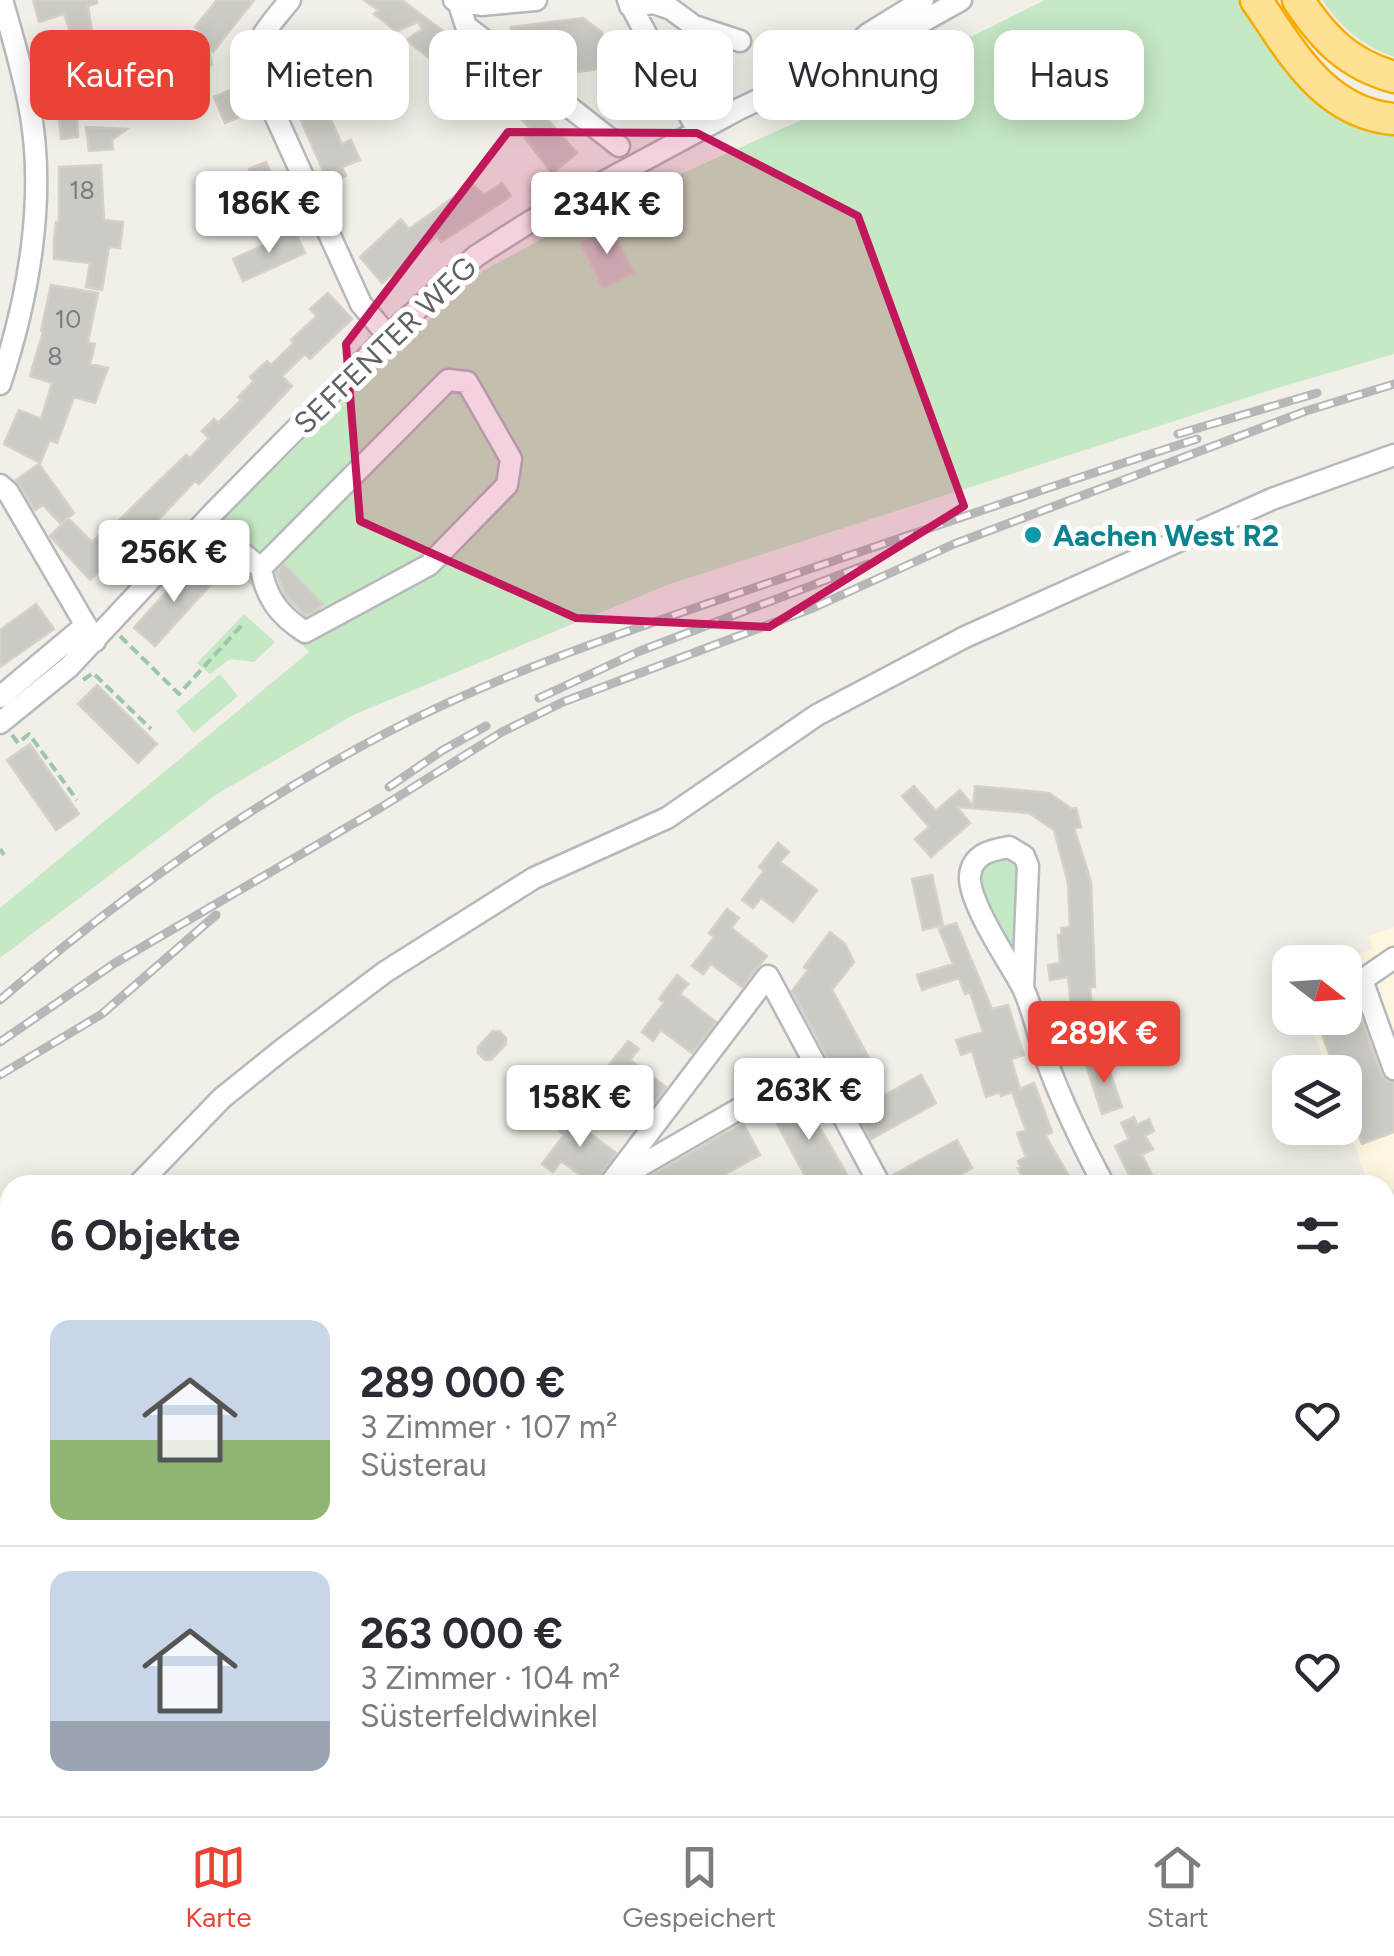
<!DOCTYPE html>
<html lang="de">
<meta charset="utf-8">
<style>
body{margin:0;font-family:Figtree,sans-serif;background:#f7f7f7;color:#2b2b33;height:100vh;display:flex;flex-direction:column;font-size:38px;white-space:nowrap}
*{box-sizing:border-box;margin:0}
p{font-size:32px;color:#7c7c81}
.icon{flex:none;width:55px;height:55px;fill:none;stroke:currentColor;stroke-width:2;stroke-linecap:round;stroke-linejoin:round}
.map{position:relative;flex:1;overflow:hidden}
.side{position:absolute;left:0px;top:1175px;width:1395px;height:642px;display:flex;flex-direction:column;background:#fff;border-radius:30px 30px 0 0;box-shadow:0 5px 25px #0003}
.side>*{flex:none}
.guide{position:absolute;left:30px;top:30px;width:1335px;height:90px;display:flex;gap:20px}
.needle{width:65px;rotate:107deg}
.tools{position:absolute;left:1272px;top:945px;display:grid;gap:20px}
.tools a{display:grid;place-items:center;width:90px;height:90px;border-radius:20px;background:#fff;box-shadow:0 5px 25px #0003;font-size:50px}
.price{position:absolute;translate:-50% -85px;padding:0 22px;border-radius:10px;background:#fff;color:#222;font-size:32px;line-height:65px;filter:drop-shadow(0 2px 5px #0008)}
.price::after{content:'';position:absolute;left:50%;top:60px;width:30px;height:22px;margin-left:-15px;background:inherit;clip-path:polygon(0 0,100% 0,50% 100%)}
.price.selected{background:#ea4335;color:#fff}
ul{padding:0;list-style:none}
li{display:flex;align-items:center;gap:30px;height:250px;padding:0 50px}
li+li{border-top:2px solid #e1e1e2}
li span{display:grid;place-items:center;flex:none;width:280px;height:200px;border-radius:20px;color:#555}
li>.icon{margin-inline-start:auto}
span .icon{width:120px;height:120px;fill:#fffc;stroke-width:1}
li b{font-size:42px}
h2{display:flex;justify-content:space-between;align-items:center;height:120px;padding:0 50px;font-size:42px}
.pill{padding:0 35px;border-radius:20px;background:#fff;box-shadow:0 5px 25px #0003;font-size:35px;line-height:90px}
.pill.selected{background:#ea4335;color:#fff}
.menu{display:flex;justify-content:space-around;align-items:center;height:140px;border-top:2px solid #e1e1e2;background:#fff;font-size:28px;color:#7c7c81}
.menu a{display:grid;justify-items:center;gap:5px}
.menu .selected{color:#ea4335}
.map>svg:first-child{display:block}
</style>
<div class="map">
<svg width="1394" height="1816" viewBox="0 0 1394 1816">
<rect width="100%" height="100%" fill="#f1efe8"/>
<path fill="#fef7e0" d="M1394,927v262l-9,2v-6h-16l-24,-66v-47h-17l-20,-54h37v-56h-10l38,-13 -4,-13z
M1385,1582l9,25v209h-449l-2,-8h442z
M110,1808h320l4,8h-329z"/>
<path fill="#c5e8c5" d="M1045,0h194l45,69 24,24 86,37v224l-117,34 -610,197 -314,130 -136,79 -217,164v-50l309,-256 -102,-117 169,-166 108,-99 98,-52 233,-104z
M1322,0h72v57c-33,-12 -52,-29 -72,-57z
M244,614l31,28 -21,20 -24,-3 -20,15 -13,-11z
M220,674l18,22 -44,37 -18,-22z
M1012,856l8,13 -1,79 -13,-1c-14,-33 -53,-86 6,-91z"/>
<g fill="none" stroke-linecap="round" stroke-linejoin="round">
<path stroke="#aadaff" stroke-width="5" d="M1326,1808l3,8"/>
</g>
<path fill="#cccac5" stroke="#d6d1c6" stroke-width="2.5" d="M33,0h64v3l-9,3 6,39 12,-2 6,30 7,-1 2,21 -12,1 2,18 -14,1 -6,-41 -36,7 -6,-31 25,-5 -10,-29 -25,8z
M217,0h37l-41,52 -4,-3 3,16 -13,4 -5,-20 12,-3 -10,-9 5,-5 -6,-5z
M364,0h38l122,92 53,61 -25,20 -27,-35 9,-6 -23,-23 -5,7 -35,-26 8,-11 -25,-20 -8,12 -35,-27 -3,-5 14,-10 -4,-7 -22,9 -22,-17 4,-4z
M583,18l19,14 2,14 9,4 1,17 -61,8 -1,-7 -9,1 -7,-6 -1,-6 -6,1 -6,-9 -11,-4 -1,-18z
M326,37l8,20 -32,13 -8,-20z
M304,81l10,23 8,-4 20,44 9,-4 9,20 -18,7 4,9 -17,8 -42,-95z
M238,87l9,20 -3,2 2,5 -21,9 -11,-26z
M76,103l2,34 -17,2 -3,-34z
M86,127l41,2 -15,11 1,9 -24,2z
M266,162l13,29 -50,22 -9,-22 32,-14 -3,-8z
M101,165l3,55 19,2 -3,26 -11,-1 -7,43 -16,-3 4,-24 -36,-4v-17l2,-20h3v-55z
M502,183l9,13 -70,46 -4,-6 -55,47 -22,-26 41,-38 8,10 63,-45 12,11z
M610,226l24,47 -31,15 -23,-46z
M295,231l10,22 -62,28 -10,-22z
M51,285l47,8 -10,49 7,2 -5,20 18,4 -13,35 -21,-6 -17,46 -7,-3 -10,23 -36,-19 15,-34 22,9 11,-36 -22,-7 13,-44 -2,-1z
M328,293l24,26 -42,40 -5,-5 -23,22 10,10 -49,52 -44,46 -4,-3 -69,73 -5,-4 -31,30 -40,-44 18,-18 24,24 21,-20 2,2 71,-69 4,3 19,-20 -7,-7 12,-12 4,4 23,-23 -3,-3 16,-16 -4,-4 17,-16 4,4 23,-22 -3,-3 26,-24 -7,-7z
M39,464l35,49 -13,11 -18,-19 -8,5 -19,-30z
M192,563l21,19 -58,64 -21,-18z
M284,564l39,40 -7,7 -10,5 -20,-20 -10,-24z
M36,604l18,25 -54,38v-37z
M97,685l60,59 -19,19 -60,-59z
M30,744l49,70 -23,16 -49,-70z
M914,786l22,25 24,-21 13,16 2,-20 74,7 23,16 4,-1 5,19 -7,1 17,54 4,105h-5l4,43 -20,2 -6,-55 -18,3 -2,-15 12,-2 -2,-28h4l-1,-7 9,-1 -2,-44 -14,-53 -25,-17 -72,-6 13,16 -39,34 -16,-18 14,-12 -27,-31z
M778,843l11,9 -9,10 37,28 -24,32 -32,-24 -8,10 -11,-8 22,-29 -5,-4z
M932,875l11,50 -20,5 -11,-51z
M727,909l12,9 -8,10 36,28 -25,31 -31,-23 -8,10 -11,-8 22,-29 -5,-4z
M956,923l36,86 16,-4 16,50 -13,4 9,30 14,-6 18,49 -7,3 29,50h-47l-9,-17 3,-1 -3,-6 8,-4 -9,-24 9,-3 -14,-38 -11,4 -1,-4 -14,5 -14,-46 -11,4 -5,-15 27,-8 -13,-40 -5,2 -6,-16 -37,12 -5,-15 36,-11 -14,-35z
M830,932l15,12 9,18 -22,28 38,70 -32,17 -46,-86 16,-21 -4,-3z
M1347,967l2,18 32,89 5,6 8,2v50l-32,12 -17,-48v-24h-9l-20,-54h29z
M677,975l11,9 -8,10 36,28 -24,31 -31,-23 -8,11 -11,-9 22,-29 -5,-4z
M493,1031h6l7,7v6l-15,16h-6l-7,-7v-6z
M628,1041l11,8 -9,11 36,27 -24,32 -31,-23 -8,11 -11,-9 22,-29 -5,-4z
M1105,1058l17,49 -20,7 -16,-49z
M921,1075l15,28 -65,36 -15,-28z
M800,1093l53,92h-43l-41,-76z
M578,1107l11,8 -9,11 36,27 -22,32 -33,-24 -8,11 -11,-8 22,-29 -5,-4z
M1134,1117l3,8 12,-6 5,12 -9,5 8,13 -11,6 15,30h-23l-19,-39 14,-7 -8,-16z
M743,1123l17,32 -55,30h-70z
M957,1140l15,28 -31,17h-47l-3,-9z"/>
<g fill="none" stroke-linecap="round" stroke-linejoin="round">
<g stroke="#b5b8bc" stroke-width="25">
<path id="minor" d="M290,0c-18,23 -38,40 -35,71l106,233 27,32
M454,0l27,5 55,-5
M628,0l70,131
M458,1l8,25 153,120
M630,6l24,-3 17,6 23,17 46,15
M841,59l27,-25 55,-34
M0,384c29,-87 47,-189 29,-280 -7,-35 -17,-70 -27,-104
M0,485l8,7 87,149
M204,523l57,45 187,-188 19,2 44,77 -4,26 -78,80 -124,67c-26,-17 -39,-34 -44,-64
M0,697l86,-72
M0,723l69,-56 145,-155 174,-176 88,-80 55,-35 208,-112 101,-48 28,-9 93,-52
M1394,958l-32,22 32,89
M1023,988l5,-122 -4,-10 -15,-9c-18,3 -37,7 -39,29 -2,26 39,86 52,110 11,22 16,50 24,73 16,44 36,85 58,126
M621,1177l194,-112
M138,1185l84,-87 61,-49 102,-77 149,-94 133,-60 150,-103 148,-78 307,-138 122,-44
M609,1185l159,-209 112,209
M1385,1309l9,-2
M0,1328l10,-10
M1385,1435l9,-2
M1388,1534l6,18
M238,1808l3,7
M445,1808l3,8
M920,1808l3,8
M551,1816l19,-8"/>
</g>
<g stroke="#f9ab00" stroke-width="35">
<path id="highway" d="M1256,0c36,52 68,113 138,119
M1298,0c26,39 50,64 96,77"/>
</g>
<path stroke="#9cc7a9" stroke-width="4" stroke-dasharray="10 5" stroke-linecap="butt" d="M120,636l59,58 63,-69
M83,680l10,-7 58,56
M12,735l6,8 11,-9 48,66
M0,849l4,6
M1385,1510l9,-2
M618,1808l1,8
M710,1808l3,8
M793,1808l3,8
M1082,1808l4,8
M1128,1808l10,3
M1050,1816l21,-8
M1089,1816l17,-8
M1269,1816l20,-8"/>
<use href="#minor" stroke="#fff" stroke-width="20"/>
<use href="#highway" stroke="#fde293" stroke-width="30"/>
<g stroke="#b6b7b8" stroke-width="9">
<path id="rail" d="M1178,434l139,-41
M539,698l101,-47 228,-87
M389,787l54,-37 43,-24
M0,1000c119,-103 247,-194 386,-267 125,-65 261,-109 394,-154 139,-47 277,-95 417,-140
M0,1042l115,-79 265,-155 122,-76 61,-30 250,-94 141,-64 352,-133 88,-27
M0,1075l102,-61 114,-99"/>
</g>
<use href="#rail" stroke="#fff" stroke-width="5" stroke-dasharray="15" stroke-linecap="butt"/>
</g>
<path fill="#c2185b" fill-opacity="0.2" stroke="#c2185b" stroke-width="8" stroke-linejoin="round" d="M508,132l189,1 161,83 106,290 -195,121 -193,-9 -216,-97 -14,-177z"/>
<circle fill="#0f9aa8" stroke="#fff" stroke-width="4" cx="1033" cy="535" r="10"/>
<g text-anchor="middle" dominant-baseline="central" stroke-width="10" stroke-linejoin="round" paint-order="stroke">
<g font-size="25" fill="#7a7d7f">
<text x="82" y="190">18</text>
<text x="68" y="319">10</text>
<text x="55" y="356">8</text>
</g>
<g font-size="30" fill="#5f6368" stroke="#fff">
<text transform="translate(385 345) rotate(-44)">SEFFENTER WEG</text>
</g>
<g font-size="30" font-weight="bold" fill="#0d838f" stroke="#fff" text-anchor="start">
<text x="1053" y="535">Aachen West R2</text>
</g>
</g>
</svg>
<div class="tools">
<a><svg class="needle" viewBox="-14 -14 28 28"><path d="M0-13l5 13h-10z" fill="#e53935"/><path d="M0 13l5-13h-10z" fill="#7c7c81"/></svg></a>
<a><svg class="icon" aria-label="layers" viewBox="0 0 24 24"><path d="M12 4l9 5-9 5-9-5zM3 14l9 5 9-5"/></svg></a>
</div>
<b class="price" style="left:269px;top:256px">186K €</b>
<b class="price" style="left:607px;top:257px">234K €</b>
<b class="price" style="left:174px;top:605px">256K €</b>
<b class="price selected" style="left:1104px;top:1086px">289K €</b>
<b class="price" style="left:809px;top:1143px">263K €</b>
<b class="price" style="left:580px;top:1150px">158K €</b>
<div class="guide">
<a class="pill selected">Kaufen</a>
<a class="pill">Mieten</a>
<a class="pill">Filter</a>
<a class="pill">Neu</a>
<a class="pill">Wohnung</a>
<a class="pill">Haus</a>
</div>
<section class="side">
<h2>6 Objekte<svg class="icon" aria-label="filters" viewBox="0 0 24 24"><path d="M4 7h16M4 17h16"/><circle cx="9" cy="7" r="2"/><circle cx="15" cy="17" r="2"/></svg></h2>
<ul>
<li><span style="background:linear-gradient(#c9d6e8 60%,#8fb573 0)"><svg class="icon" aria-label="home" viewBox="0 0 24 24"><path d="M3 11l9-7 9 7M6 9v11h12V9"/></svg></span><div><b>289 000 €</b><p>3 Zimmer · 107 m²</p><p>Süsterau</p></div><svg class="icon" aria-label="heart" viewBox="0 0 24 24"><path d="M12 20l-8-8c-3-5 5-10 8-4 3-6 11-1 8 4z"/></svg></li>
<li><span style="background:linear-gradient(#c9d6e8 75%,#9aa5b1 0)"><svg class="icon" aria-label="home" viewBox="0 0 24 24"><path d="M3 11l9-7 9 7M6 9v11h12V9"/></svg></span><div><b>263 000 €</b><p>3 Zimmer · 104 m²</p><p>Süsterfeldwinkel</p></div><svg class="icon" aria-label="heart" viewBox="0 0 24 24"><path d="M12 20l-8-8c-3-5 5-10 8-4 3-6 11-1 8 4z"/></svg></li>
</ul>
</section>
</div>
<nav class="menu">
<a class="selected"><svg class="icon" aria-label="map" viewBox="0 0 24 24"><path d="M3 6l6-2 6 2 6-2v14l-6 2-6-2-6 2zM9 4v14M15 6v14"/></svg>Karte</a>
<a><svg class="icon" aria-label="saved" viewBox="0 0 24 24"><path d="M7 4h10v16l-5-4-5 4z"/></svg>Gespeichert</a>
<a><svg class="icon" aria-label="home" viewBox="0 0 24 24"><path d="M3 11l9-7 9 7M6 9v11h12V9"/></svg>Start</a>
</nav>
